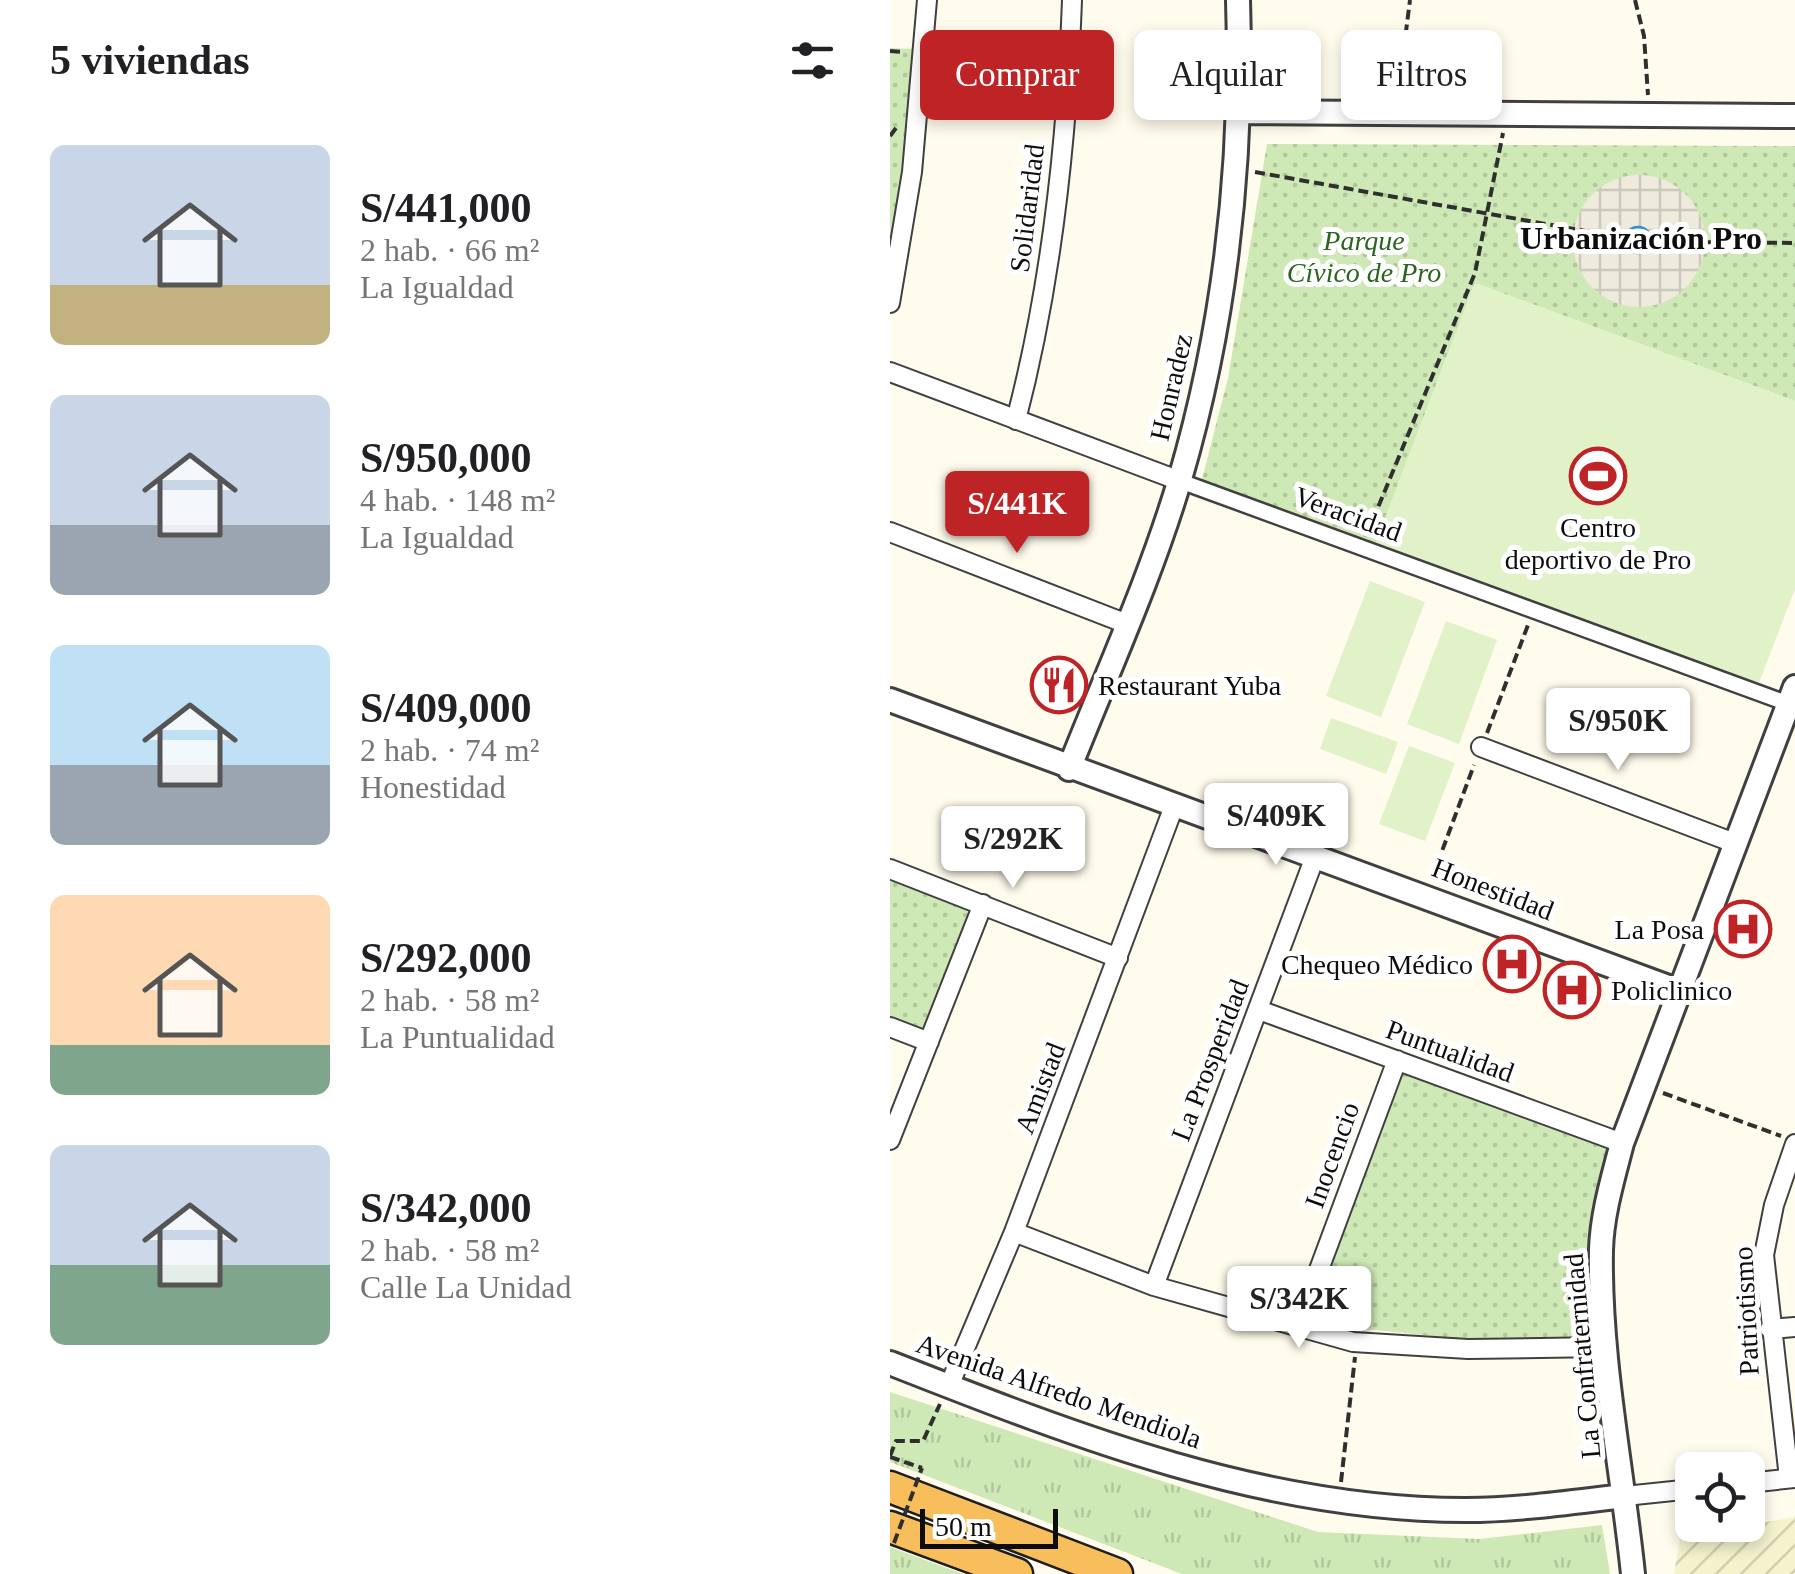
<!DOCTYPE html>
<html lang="es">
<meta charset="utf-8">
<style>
body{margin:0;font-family:Georgia,serif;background:#f2f2f2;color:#202124;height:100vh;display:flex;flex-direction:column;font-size:38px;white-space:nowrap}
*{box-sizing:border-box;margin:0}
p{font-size:32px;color:#757577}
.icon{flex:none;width:55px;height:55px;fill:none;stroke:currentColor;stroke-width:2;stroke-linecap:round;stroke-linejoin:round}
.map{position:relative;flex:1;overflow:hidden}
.details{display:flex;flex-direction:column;background:#fff;width:890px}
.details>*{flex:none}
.top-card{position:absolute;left:30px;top:30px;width:725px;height:90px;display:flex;gap:20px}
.fabs{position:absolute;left:785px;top:1452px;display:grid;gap:20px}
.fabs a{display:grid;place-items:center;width:90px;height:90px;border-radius:15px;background:#fff;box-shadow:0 5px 15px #0003;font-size:50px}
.scale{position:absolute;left:30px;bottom:25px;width:138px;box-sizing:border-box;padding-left:10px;border:5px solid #0d0d0d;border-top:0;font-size:28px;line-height:35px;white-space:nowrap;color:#0d0d0d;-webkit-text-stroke:8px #fff;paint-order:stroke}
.price{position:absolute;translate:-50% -85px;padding:0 22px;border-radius:10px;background:#fff;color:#222;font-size:32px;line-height:65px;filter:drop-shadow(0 2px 5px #0008)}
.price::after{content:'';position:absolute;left:50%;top:60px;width:30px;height:22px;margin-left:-15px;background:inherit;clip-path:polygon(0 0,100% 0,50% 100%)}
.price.selected{background:#be2426;color:#fff}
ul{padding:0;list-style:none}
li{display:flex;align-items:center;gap:30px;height:250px;padding:0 50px}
li span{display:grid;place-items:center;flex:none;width:280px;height:200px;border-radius:15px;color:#555}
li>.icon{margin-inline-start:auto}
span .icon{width:120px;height:120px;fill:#fffc;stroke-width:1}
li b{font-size:42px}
h2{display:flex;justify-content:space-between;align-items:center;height:120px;padding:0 50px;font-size:42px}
.tag{padding:0 35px;border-radius:15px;background:#fff;box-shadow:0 5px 15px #0003;font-size:35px;line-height:90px}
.tag.selected{background:#be2426;color:#fff}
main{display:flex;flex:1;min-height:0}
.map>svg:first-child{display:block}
</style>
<main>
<section class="details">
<h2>5 viviendas<svg class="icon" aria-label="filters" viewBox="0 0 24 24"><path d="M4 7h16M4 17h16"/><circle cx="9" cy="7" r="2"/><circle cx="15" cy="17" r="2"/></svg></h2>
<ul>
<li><span style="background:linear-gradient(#c9d6e8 70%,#c2b280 0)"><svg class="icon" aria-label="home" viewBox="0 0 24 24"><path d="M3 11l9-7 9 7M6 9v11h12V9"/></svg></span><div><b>S/441,000</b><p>2 hab. · 66 m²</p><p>La Igualdad</p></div></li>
<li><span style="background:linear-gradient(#c9d6e8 65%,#9aa5b1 0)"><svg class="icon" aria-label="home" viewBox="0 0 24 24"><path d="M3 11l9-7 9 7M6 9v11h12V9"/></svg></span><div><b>S/950,000</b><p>4 hab. · 148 m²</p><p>La Igualdad</p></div></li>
<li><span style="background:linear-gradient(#bfe0f5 60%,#9aa5b1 0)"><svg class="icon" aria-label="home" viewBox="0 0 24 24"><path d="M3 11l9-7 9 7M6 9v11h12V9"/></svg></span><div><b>S/409,000</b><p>2 hab. · 74 m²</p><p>Honestidad</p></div></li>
<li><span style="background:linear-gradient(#ffd9b3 75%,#7fa58c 0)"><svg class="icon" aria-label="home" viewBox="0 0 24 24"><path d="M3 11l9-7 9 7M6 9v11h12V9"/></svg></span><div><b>S/292,000</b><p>2 hab. · 58 m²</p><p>La Puntualidad</p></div></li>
<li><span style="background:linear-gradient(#c9d6e8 60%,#7fa58c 0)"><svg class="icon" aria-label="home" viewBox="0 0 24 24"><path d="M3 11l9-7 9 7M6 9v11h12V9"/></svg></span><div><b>S/342,000</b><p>2 hab. · 58 m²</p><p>Calle La Unidad</p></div></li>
</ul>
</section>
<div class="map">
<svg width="905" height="1574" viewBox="0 0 905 1574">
<defs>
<pattern id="farmland-furrows" width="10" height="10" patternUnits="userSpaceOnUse" patternTransform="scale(2.5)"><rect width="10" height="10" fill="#f5f3cd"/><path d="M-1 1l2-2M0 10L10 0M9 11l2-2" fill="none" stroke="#d1cfaf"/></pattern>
<pattern id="grass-tufts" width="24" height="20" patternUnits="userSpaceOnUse" patternTransform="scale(2.5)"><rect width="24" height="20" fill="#cfe9b6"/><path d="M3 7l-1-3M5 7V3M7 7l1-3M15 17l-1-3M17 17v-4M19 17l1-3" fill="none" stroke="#b1c79b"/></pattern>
<pattern id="park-dots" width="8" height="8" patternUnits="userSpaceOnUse" patternTransform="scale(2.5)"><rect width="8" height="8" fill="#cfe9b6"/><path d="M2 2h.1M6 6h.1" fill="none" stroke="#b1c79b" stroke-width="1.8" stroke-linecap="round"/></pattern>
<pattern id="plaza-grid" width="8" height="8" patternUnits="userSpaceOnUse" patternTransform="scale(2.5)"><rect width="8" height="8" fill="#eeeadc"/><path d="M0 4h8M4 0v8" fill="none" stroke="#cbc8bc"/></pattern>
<pattern id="water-rules" width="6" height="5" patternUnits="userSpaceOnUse" patternTransform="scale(2.5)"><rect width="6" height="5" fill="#b1daf7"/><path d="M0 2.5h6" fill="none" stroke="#97bad3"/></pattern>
</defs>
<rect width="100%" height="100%" fill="#fffced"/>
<path fill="url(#farmland-furrows)" d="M905,1517v57h-121l6,-37z"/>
<path fill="url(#grass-tufts)" d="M0,1392l428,140 161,7 123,-14 8,49h-428l-292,-112z
M0,1547l73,27h-73z"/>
<path fill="url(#park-dots)" d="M0,48l31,1 -31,246z
M377,144l528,2v255l-320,-118 -102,267 -174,-59 29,-113z
M0,876l83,32 -48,126 -35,-14z
M513,1073l207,77 -15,188 -123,2 -164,-17z"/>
<path fill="#e1f1c8" d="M585,283l320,118v188l-36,94 -386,-133z
M480,581l55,21 -44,115 -55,-21z
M556,621l51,19 -38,104 -52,-20z
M441,718l67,24 -12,32 -66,-25z
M519,746l46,17 -30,78 -46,-17z"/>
<path fill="url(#plaza-grid)" d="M683 241a66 66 0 1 1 132 0a66 66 0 1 1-132 0Z"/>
<path fill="url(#water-rules)" stroke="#378dce" stroke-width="2.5" d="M735 240a13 13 0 1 1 26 0a13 13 0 1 1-26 0Z"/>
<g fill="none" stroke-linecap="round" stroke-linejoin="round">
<g stroke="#404040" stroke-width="19">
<path id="pedestrian" d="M290,481l609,223"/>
</g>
<g stroke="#404040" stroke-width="22">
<path id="minor" d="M0,303l22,-131 15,-172
M0,372l290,109
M126,420c36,-137 51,-279 56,-420
M0,532l237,92
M591,747l256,97
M0,869l228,89
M369,1010l363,133
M0,1027l39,15
M0,1140l93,-236
M124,1232l140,54 199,56 115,7 137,-2
M264,1286l162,-432
M408,1326l99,-266
M880,1329l25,-2
M59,1386l65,-154 160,-426
M899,1478l-25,-223 10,-50 21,-61
M858,1483l47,-5
M735,1496l67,-7"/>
</g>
<g stroke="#404040" stroke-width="28">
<path id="tertiary" d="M351,112l554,4
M0,700l789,291
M179,769c38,-96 82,-192 111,-290 46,-157 63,-317 58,-479
M0,1363c186,73 373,147 576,147 53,0 106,-8 159,-14
M743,1574c-11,-107 -34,-216 -32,-324 1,-36 12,-72 21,-107l173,-456"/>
</g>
<g stroke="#1e1e1e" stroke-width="35">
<path id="trunk" d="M0,1487l227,87
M0,1527l127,47"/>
</g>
<path stroke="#2f2f2f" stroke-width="4" stroke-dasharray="10 5" stroke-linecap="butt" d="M745,0l9,36 4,59
M0,51l15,1
M508,94l12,-94
M0,136l9,-12
M365,172l330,59
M802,242l103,1
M477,534l108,-261 28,-140
M597,733l41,-108
M542,878l42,-113
M773,1093l118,43
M0,1456l6,-15h27l17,-37
M0,1457l32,11
M451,1482l14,-125"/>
<use href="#pedestrian" stroke="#fff" stroke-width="14"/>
<use href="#minor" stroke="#fff" stroke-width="18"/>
<use href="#tertiary" stroke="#fff" stroke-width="22"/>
<use href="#trunk" stroke="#f8be5b" stroke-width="30"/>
<path stroke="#2f2f2f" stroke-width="4" stroke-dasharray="10 5" stroke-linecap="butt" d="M4,1543l28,-75"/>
</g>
<defs>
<g id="stadium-ring" transform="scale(2.875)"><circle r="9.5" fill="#fff" stroke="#be2426" stroke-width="1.5"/><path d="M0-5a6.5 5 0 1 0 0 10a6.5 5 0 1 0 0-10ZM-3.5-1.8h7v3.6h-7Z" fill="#be2426"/></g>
<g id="restaurant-ring" transform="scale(2.875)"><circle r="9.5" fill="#fff" stroke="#be2426" stroke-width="1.5"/><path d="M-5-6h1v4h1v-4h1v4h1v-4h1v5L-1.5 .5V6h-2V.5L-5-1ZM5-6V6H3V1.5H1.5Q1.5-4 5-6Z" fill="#be2426"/></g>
<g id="hospital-ring" transform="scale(2.875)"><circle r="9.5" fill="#fff" stroke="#be2426" stroke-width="1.5"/><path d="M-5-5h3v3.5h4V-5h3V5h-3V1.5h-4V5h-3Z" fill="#be2426"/></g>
</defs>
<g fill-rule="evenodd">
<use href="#stadium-ring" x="708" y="476"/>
<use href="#restaurant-ring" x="169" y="685"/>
<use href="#hospital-ring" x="853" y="929"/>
<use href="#hospital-ring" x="622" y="964"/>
<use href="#hospital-ring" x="682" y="990"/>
</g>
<g text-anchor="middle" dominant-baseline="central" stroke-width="10" stroke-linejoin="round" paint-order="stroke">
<g font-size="28" fill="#0d0d0d" stroke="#fff">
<text transform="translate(137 208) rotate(-83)">Solidaridad</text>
<text transform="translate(281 387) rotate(-77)">Honradez</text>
<text transform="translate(458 514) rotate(20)">Veracidad</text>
<text transform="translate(603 889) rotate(21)">Honestidad</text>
<text transform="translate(560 1051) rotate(20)">Puntualidad</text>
<text transform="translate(320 1060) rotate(-69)">La Prosperidad</text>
<text transform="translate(150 1088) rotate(-69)">Amistad</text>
<text transform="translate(442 1155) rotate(-70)">Inocencio</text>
<text transform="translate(856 1311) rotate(-93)">Patriotismo</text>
<text transform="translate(692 1356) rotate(-95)">La Confraternidad</text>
<text transform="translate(169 1391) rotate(19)">Avenida Alfredo Mendiola</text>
</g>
<g font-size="28" font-style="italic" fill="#29651d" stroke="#fff">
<text x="474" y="240">Parque<tspan x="474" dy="32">Cívico de Pro</tspan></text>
</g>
<g font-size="28" fill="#0d0d0d" stroke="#fff" text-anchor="start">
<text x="708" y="527" text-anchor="middle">Centro<tspan x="708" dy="32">deportivo de Pro</tspan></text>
<text x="208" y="685">Restaurant Yuba</text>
<text x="814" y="929" text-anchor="end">La Posa</text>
<text x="583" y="964" text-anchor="end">Chequeo Médico</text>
<text x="721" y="990">Policlinico</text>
</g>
<g font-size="32" font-weight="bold" fill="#0d0d0d" stroke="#fff">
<text x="751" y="238">Urbanización Pro</text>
</g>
</g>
</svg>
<div class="fabs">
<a><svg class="icon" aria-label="locate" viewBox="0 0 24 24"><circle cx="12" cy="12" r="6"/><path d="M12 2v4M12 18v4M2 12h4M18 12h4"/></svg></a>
</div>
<div class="scale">50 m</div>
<b class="price selected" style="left:127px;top:556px">S/441K</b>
<b class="price" style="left:728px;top:773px">S/950K</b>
<b class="price" style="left:386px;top:868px">S/409K</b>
<b class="price" style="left:123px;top:891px">S/292K</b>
<b class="price" style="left:409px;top:1351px">S/342K</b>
<div class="top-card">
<a class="tag selected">Comprar</a>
<a class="tag">Alquilar</a>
<a class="tag">Filtros</a>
</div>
</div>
</main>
